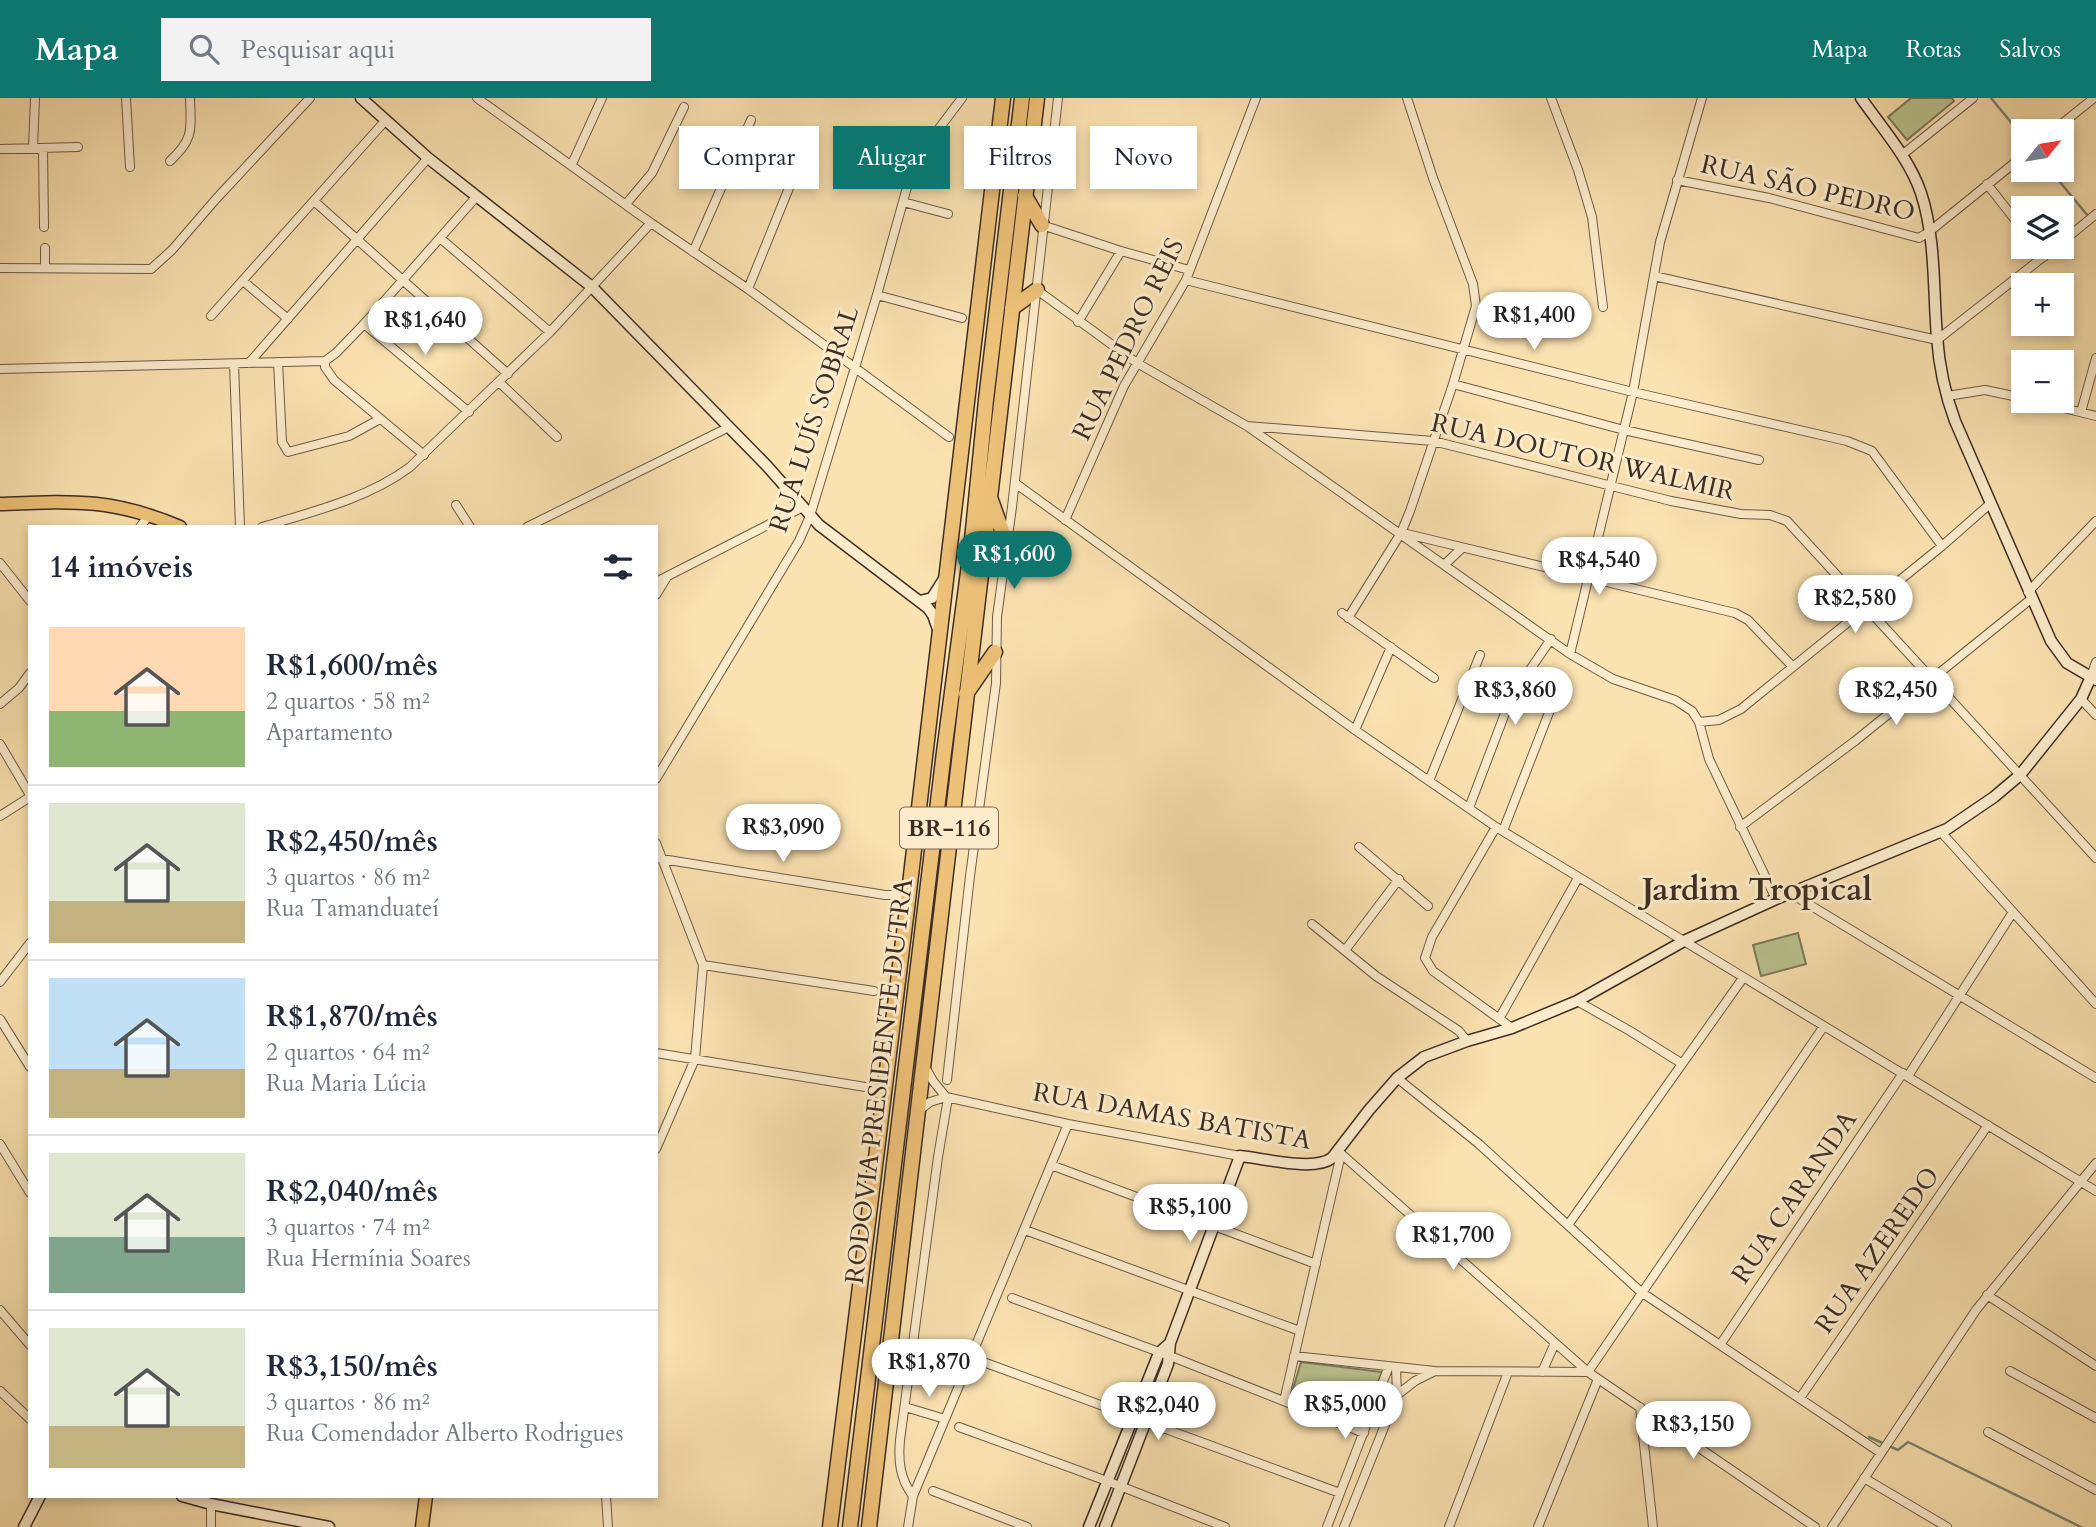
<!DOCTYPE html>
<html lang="pt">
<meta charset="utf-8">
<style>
body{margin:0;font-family:Cardo,serif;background:#f2f2f3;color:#1f2937;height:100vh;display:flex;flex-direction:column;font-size:26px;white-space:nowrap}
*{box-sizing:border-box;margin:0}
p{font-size:23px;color:#747a83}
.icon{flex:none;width:38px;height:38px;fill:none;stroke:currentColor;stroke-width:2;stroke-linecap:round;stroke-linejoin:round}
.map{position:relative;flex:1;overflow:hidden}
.panel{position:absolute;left:28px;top:427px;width:630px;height:973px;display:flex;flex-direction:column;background:#fff;border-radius:0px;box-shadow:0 4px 10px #0003}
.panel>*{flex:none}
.guide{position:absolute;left:679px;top:28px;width:665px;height:63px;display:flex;gap:14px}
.needle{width:46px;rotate:60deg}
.fabs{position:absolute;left:2011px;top:21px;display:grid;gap:14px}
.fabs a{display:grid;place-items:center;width:63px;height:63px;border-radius:0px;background:#fff;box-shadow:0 4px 10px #0003;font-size:35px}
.price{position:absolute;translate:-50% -60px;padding:0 16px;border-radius:24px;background:#fff;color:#222;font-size:23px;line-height:46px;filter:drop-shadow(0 2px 4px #0008)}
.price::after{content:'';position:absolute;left:50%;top:42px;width:21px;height:16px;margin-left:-10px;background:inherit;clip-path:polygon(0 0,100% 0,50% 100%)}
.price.current{background:#0f766e;color:#fff}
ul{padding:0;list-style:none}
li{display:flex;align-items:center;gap:21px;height:175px;padding:0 21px}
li+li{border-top:2px solid #e0e1e3}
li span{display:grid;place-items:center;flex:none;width:196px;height:140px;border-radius:0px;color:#555}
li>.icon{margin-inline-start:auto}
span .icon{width:84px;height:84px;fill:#fffc;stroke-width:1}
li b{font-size:30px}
h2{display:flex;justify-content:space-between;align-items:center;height:84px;padding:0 21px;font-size:30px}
.chip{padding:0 24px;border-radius:0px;background:#fff;box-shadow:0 4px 10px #0003;font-size:24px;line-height:63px}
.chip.current{background:#0f766e;color:#fff}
header{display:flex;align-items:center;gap:42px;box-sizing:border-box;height:98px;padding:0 35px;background:#0f766e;color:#fff}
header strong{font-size:33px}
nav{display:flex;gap:38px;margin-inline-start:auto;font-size:24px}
.search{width:490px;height:63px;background:#f2f2f3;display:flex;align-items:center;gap:18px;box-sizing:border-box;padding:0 24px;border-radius:0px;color:#747a83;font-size:26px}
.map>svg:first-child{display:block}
</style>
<header>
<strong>Mapa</strong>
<div class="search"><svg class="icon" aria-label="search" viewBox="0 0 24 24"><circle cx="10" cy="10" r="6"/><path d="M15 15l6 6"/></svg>Pesquisar aqui</div>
<nav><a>Mapa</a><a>Rotas</a><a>Salvos</a></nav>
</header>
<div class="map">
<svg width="2096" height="1429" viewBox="0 0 2096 1429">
<rect width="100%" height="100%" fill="#fbe2b1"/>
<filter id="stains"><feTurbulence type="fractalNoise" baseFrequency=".00286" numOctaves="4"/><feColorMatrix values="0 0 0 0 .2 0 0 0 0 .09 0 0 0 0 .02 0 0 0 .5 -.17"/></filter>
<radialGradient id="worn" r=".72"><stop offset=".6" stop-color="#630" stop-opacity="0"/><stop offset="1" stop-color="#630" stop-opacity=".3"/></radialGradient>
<path fill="#bac48f" stroke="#7c795a" stroke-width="2" d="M1911,0h41l2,3 -47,39 -19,-23z
M1798,835l8,31 -45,12 -8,-31z
M1301,1264l81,10 -20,53 -72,-26z"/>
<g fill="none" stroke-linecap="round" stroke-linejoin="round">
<path stroke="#788475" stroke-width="2.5" d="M1991,0l32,39
M2050,72l38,46
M1869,1339l29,13 10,-8 173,85"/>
<g stroke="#6c5b47" stroke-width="10">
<path id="street" d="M126,0l4,69
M477,0l174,125 97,66 201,148
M1551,0l27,72 14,47 11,90
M2053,33l41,-33
M33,50l2,-50
M43,50l1,79
M0,51l78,-2
M739,51l46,24 6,10 -43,106
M1902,57l71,-57
M170,63c24,-22 21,-31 20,-63
M572,66l30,-66
M1677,82l92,18 150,40 10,-6 94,-76
M1987,86l36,46
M314,103l194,173
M903,104l45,12
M626,106l26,-31 32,-66
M1042,127l79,26 68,19
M440,140l110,94
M2062,144l34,-28
M2037,149l7,10
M45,150v19
M693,154l58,-132
M0,170l151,1 21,-19 44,-51 94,-101
M1654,178l283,64 119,-93
M1186,182l447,112 214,49 25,10 70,95
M243,183l45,38
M1037,192l100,73 110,63 323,228 43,25 62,21 17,11 7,11 10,37 67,140
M877,197l85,23
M211,218l174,-195
M1078,224l43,-71
M364,226l105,88
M325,263v6l9,13 90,75
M278,264l4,80 6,10 61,-16 31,-17
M249,265l179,-205
M234,266l6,163
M0,271l325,-8 11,-8 28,-29 113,-128
M499,284l58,55
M1453,286l171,46 135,30
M1947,298l38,-6 38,8
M2035,303l61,15
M2081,314l15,-54
M1247,328l186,15 238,60 70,13 29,1 17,6 309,337
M1015,385l340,247 141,97 600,364
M456,407l14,22
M1065,422l59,-134 62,-106 70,-182
M140,429l9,-12
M262,429c50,-15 107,-29 148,-60l140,-135 101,-109
M527,429l202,-100
M1407,436l328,79 13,7 45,47
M0,465l30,38
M1444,467l18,-17
M656,484l147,-75
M2028,494l68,-71
M656,497l11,-18
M1342,515l92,65
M1348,520l53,-85 9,-22 43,-127 23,-78 -3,-22 -40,-106 -26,-80
M1570,556l63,-262 27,-150 42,-144
M2090,581l6,-17
M2081,601l15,16
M0,606l19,-16 11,-15
M1699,624l20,-2 22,-11 201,-163 49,-43
M1355,632l36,-83
M0,646l30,51
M656,681l143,-238 11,-25 67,-221 34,-122 11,-22 40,-53
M1429,683l51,-126
M1469,710l38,-100 16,-28 28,-41
M0,718l30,-19
M1496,729l-64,110 -7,21 8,13 79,57
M1740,729l115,-86 176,-142
M1503,733l47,-121
M1941,734l155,172
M656,745l47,122 -8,94 -39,90
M1359,749l69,59
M656,760l229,37h24
M1790,795l306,185
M1312,826l64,52 83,55 8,10
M1346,851l53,-70
M703,867l171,26
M0,884l30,-39
M1577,903l53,30 51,32
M0,921l30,48
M1499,921l79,-141
M656,955l228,37
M924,967l9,16 13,16
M1908,978l105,-164
M1397,980l82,66 162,148 240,161
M947,982l23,-204 26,-193 1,-66 15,-110 46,-409
M917,1014l13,-10 16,-5 122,27 172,32
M0,1046l30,49
M1338,1053l250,221 227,155
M1051,1067l265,99
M1568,1127l175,-247
M1025,1132l275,101
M1987,1197l109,71
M1012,1200l158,58 194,77
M0,1212l30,35
M1720,1247l183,-272
M1294,1258l141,15 153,1
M986,1265l354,130
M1396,1269l1,28
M2010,1273l86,47
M1542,1274l13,-29
M1588,1274l236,-346
M0,1293l30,28
M1800,1300l188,-273
M1284,1303l57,-247
M905,1309l40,12
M1640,1309l13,120
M959,1329l148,54 118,46
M1988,1334l108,58
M1864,1380l83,49
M933,1393l94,36
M606,1398l2,31
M913,1398c-13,-17 -15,-35 -13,-56l38,-283 10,-59
M211,1429v-23
M908,1429l5,-31 155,-372
M1327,1429l62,-161
M1344,1429l53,-132 18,-14 18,-9
M1449,1429l59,-155
M1538,1429l60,-148
M1832,1429l144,-217 120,-147"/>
</g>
<g stroke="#3d2e24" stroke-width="13">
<path id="secondary" d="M361,0l67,60 164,129 175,179 52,59 109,83 5,7 6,17
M1861,0c21,30 48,60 60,95 15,46 12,97 16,144 2,28 8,57 18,84l96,220 16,22 29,17
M920,503l12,-3 12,-19
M182,1398l29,8 118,23
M24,1429l16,-31
M1089,1429l70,-174 11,-10
M1105,1429l63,-163 2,-21 70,-187c23,2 74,16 92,2l37,-48 28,-32 27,-21 43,-16 45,-13 65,-27 107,-60 92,-42 171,-70 47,-32 26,-22 61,-76 9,-20"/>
</g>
<g stroke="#3d2e24" stroke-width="15">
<path id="primary" d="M0,406c72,-3 112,-6 180,23
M422,1429l4,-31"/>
</g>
<g stroke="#3d2e24" stroke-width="17">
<path id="highway" d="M1025,98l17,29
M1012,210l25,-18
M991,402l15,42
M966,596l29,-42
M830,1429l77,-618 96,-811
M850,1429l94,-775 27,-202 15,-150 36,-302
M869,1429c54,-477 111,-953 168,-1429"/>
</g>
<use href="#street" stroke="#fceccc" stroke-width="8"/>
<use href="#secondary" stroke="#fceccc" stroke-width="10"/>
<use href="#primary" stroke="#eec178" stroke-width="12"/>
<use href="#highway" stroke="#eec178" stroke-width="14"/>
</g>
<g text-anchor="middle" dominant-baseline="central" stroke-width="6" stroke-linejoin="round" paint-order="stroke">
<rect fill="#fceccc" stroke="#766756" stroke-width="2" x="900" y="709.5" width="98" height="41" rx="5"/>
<g font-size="24" font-weight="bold" fill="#3d2e24">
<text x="949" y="730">BR-116</text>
</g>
<g font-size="26" fill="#3d2e24" stroke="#fceccc">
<text transform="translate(1808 90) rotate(13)">RUA SÃO PEDRO</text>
<text transform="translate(1128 241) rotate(-64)">RUA PEDRO REIS</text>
<text transform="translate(814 321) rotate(-72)">RUA LUÍS SOBRAL</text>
<text transform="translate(1583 359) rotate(13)">RUA DOUTOR WALMIR</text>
<text transform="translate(879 983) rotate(-83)">RODOVIA PRESIDENTE DUTRA</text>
<text transform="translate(1172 1018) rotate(10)">RUA DAMAS BATISTA</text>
<text transform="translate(1794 1099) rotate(-56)">RUA CARANDA</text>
<text transform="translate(1877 1152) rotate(-55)">RUA AZEREDO</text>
</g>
<g font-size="33" font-weight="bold" fill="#3d2e24" stroke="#fceccc">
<text x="1757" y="791">Jardim Tropical</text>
</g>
</g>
<rect width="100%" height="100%" filter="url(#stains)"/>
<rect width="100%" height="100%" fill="url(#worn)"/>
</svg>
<div class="fabs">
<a><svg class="needle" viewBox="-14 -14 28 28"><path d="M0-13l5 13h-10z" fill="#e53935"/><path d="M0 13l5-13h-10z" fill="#747a83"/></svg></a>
<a><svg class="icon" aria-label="layers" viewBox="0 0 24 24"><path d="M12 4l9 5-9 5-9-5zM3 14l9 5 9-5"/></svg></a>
<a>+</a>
<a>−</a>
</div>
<b class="price" style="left:1534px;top:254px">R$1,400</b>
<b class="price" style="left:425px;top:259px">R$1,640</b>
<b class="price current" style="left:1014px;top:493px">R$1,600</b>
<b class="price" style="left:1599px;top:499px">R$4,540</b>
<b class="price" style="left:1855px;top:537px">R$2,580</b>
<b class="price" style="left:1515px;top:629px">R$3,860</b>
<b class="price" style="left:1896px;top:629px">R$2,450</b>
<b class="price" style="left:783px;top:766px">R$3,090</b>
<b class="price" style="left:1190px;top:1146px">R$5,100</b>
<b class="price" style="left:1453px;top:1174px">R$1,700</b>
<b class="price" style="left:929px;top:1301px">R$1,870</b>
<b class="price" style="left:1345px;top:1343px">R$5,000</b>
<b class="price" style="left:1158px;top:1344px">R$2,040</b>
<b class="price" style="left:1693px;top:1363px">R$3,150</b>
<div class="guide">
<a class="chip">Comprar</a>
<a class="chip current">Alugar</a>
<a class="chip">Filtros</a>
<a class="chip">Novo</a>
</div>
<section class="panel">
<h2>14 imóveis<svg class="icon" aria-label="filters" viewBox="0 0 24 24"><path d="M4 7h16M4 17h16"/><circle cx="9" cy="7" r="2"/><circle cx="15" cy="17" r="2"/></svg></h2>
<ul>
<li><span style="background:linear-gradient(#ffd9b3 60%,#8fb573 0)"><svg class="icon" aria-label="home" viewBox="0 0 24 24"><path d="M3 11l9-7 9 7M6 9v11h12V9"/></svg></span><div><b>R$1,600/mês</b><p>2 quartos · 58 m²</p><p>Apartamento</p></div></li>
<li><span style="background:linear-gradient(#dfe7d0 70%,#c2b280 0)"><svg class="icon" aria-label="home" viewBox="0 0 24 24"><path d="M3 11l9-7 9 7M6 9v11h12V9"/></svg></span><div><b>R$2,450/mês</b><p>3 quartos · 86 m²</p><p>Rua Tamanduateí</p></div></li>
<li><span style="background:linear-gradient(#bfe0f5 65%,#c2b280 0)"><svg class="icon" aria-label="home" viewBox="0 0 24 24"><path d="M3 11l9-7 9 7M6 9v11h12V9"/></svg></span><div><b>R$1,870/mês</b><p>2 quartos · 64 m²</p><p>Rua Maria Lúcia</p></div></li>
<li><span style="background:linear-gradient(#dfe7d0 60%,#7fa58c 0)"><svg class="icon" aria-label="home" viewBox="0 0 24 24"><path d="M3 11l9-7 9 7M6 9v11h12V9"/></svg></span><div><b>R$2,040/mês</b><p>3 quartos · 74 m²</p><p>Rua Hermínia Soares</p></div></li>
<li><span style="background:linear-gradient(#dfe7d0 70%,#c2b280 0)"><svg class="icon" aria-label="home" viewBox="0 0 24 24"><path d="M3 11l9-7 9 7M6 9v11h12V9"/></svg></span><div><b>R$3,150/mês</b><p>3 quartos · 86 m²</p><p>Rua Comendador Alberto Rodrigues</p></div></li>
</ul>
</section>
</div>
